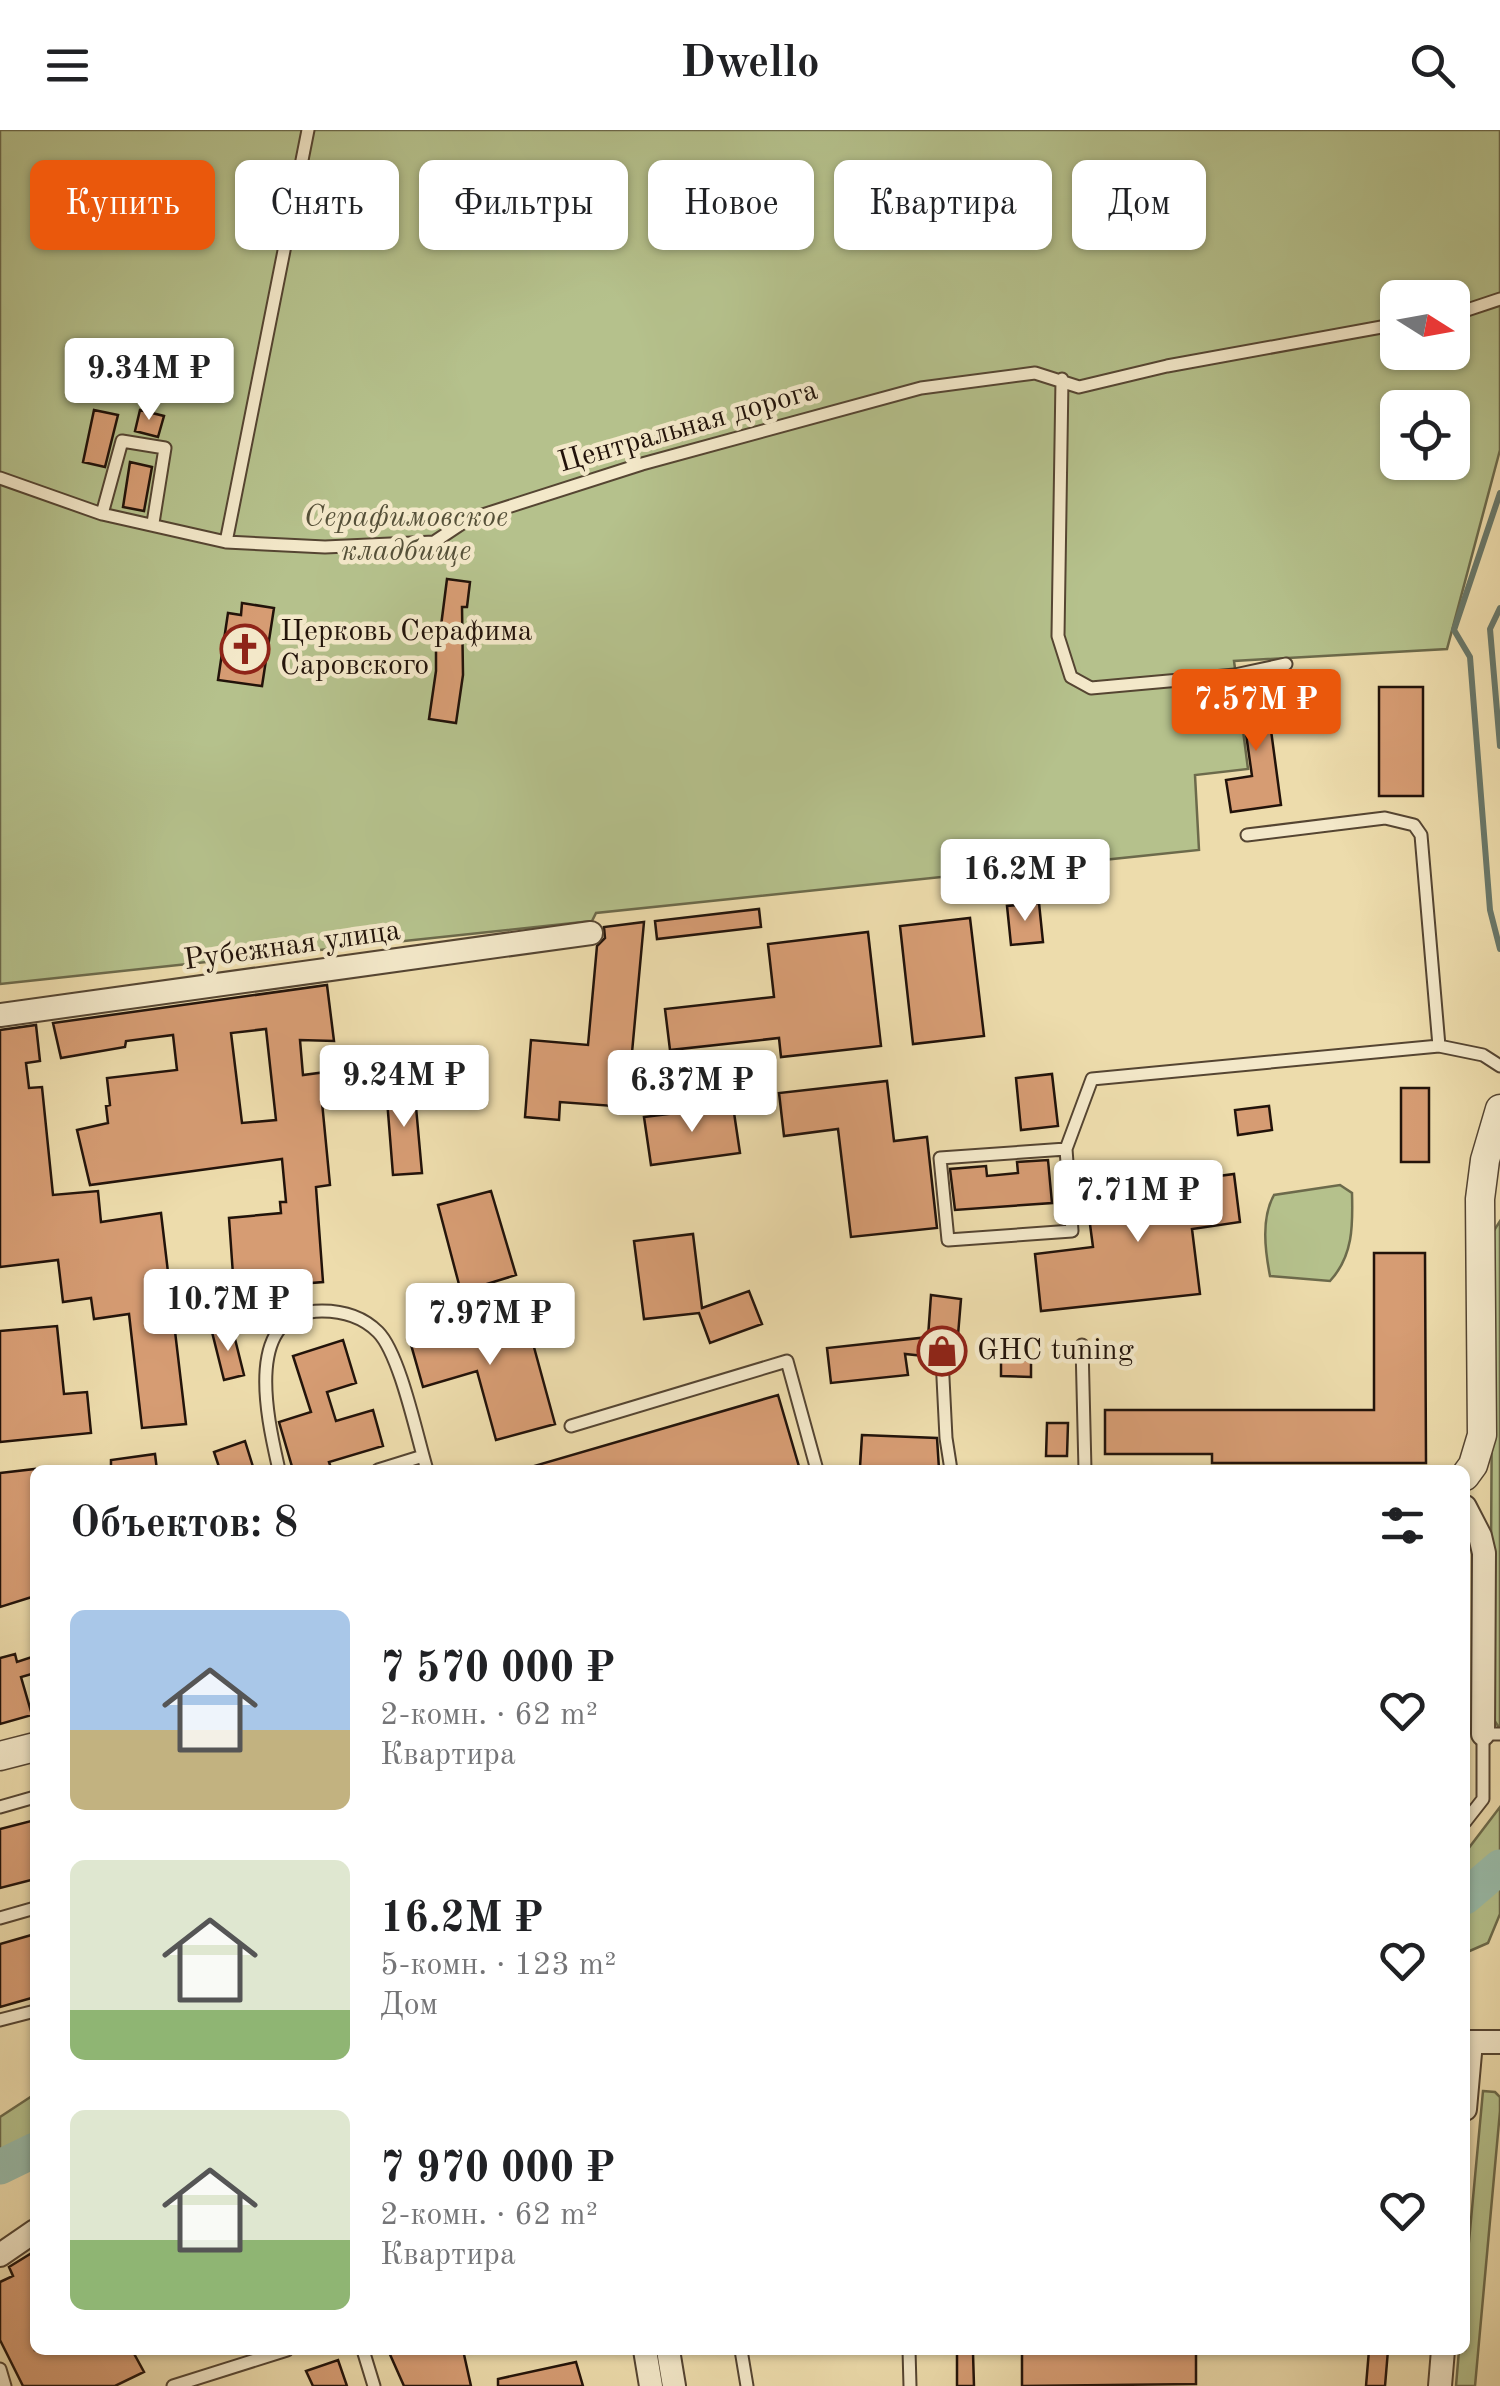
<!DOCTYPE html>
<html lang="ru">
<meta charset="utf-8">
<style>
body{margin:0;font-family:"Old Standard TT",serif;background:#f2f2f2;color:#202124;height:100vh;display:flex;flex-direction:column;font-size:38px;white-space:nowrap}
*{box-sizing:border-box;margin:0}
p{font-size:32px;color:#757577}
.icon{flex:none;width:55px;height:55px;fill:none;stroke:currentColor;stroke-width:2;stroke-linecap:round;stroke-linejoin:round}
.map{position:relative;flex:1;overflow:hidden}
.side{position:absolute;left:30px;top:1335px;width:1440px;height:890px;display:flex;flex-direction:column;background:#fff;border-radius:15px;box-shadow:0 2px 8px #0004}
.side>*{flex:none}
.guide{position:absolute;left:30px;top:30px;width:1440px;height:90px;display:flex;gap:20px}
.needle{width:65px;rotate:101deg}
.tools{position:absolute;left:1380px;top:150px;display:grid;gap:20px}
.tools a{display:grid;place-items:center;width:90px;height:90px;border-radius:15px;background:#fff;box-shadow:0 2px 8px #0004;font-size:50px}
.price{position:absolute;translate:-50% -85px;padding:0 22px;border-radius:10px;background:#fff;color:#222;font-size:32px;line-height:65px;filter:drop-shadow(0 2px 5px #0008)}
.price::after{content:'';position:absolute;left:50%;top:60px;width:30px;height:22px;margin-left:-15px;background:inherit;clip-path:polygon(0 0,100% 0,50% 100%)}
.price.selected{background:#ea580c;color:#fff}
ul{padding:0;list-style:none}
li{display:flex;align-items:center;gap:30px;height:250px;padding:0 40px}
li span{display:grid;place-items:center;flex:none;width:280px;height:200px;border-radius:15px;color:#555}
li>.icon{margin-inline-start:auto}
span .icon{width:120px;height:120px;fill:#fffc;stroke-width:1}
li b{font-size:42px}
h2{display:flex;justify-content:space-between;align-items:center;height:120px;padding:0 40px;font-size:42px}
.chip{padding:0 35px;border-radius:15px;background:#fff;box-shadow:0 2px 8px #0004;font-size:35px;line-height:90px}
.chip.selected{background:#ea580c;color:#fff}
header{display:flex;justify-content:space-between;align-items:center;height:130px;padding:0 40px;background:#fff;font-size:45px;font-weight:700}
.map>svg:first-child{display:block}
</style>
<header><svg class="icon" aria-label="menu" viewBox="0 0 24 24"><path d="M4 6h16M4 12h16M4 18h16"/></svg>Dwello<svg class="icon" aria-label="search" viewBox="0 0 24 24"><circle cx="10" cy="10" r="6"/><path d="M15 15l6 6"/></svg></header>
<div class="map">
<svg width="1500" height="2256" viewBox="0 0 1500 2256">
<rect width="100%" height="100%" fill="#eddcac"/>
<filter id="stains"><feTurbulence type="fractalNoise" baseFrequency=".002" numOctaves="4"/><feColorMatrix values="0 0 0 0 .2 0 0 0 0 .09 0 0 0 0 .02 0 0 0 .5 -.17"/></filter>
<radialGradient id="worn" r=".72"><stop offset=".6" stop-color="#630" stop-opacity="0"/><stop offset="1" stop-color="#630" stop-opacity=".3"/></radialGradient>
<path fill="#b5c18c" stroke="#6c6a4b" stroke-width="2.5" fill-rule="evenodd" d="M0,0h1500v320l-53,199 -213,12 14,108 -53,6 4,75 -603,63 -4,8 -592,63zM1398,168h54v54h-54zM1398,278h54v54h-54z
M1340,1055l12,8c1,33 1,63 -22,88l-60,-5c-5,-26 -9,-58 4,-81z
M1500,1091v508l-10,-15 3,-482z
M1500,1677v107l-12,29 -23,10v-100z
M1483,1961l12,1 5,5v14l-25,275h-19l3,-36h6v-66z
M35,1964v48l-35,18v-43z"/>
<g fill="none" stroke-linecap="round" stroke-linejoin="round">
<path stroke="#69786a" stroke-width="6" d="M1500,363l-46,137 16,27 20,253 10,39
M1500,478l-10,21 10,117"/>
<path stroke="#99bcaa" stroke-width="35" d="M1465,1767l35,-30
M0,2037l35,-17"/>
</g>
<path fill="#d69c73" stroke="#22130a" stroke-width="2.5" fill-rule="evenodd" d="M94,280l24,5 -13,52 -22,-5z
M140,280l24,6 -6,21 -23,-6z
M130,332l22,5 -8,44 -21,-4z
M447,449l23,3 -3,25h-5l1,68 -7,48 -27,-4 7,-48v-45h5z
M242,473l32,5 -12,78 -44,-6 10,-67 13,2z
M1264,548l17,127 -50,7 -5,-32 26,-4 -13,-92z
M1379,557h44v109h-44z
M1039,773l4,39 -32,3 -4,-39z
M759,779l2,18 -104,12 -2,-18z
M970,788l14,118 -71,8 -13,-118z
M644,792l-17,185 -67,-5 -1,18 -34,-3 6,-77 57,5 9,-99 8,-8 -1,-11z
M868,802l13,114 -100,11 -2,-19 -109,12 -5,-41 109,-12 -6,-53z
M327,855l7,56 -34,-1 3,35 23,-3 3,29 -7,1 8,83 -14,2 7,95 -89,7 -5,-71 52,-5 -1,-11h6l-4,-43 -192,26 -13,-55 31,-7 -2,-17 4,-1 -3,-27 70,-8 -4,-35 -47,6 -1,6 -64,11 -8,-35zM266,899l10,91 -34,3 -11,-90z
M36,895l4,36 -14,2 3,25 13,-1 11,108 45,-4 3,31 60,-9 25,211 -44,4 -13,-114 -35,5 -3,-21 -28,4 -5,-42 -58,7v-237z
M1052,944l6,52 -37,4 -5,-52z
M887,951l7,60 33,-4 10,91 -86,9 -13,-108 -54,7 -5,-43z
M414,955l8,88 -29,2 -7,-88z
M1401,958h28v74h-28z
M733,976l7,47 -89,12 -7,-48z
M1269,976l3,24 -34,5 -3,-25z
M1048,1030l4,43 -97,7 -5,-41 36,-3 1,10 31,-3 -1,-11z
M1234,1044l6,48 -48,7 8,65 -159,17 -6,-57 58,-7 -7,-53z
M491,1061l25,84 -55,17 -23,-87z
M693,1104l9,74 47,-17 13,33 -52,19 -11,-30 -55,6 -10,-78z
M1374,1123h51l1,210h-214v-9h-107v-44h269z
M931,1165l30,4 -5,60 -14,-10 -6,2 -3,6 -28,-3 3,21 -77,8 -4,-35 101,-11z
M523,1177l32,117 -59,16 -19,-69 -54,16 -15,-53 46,-13 2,5z
M57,1196l7,68 23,-2 4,41 -91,9v-111z
M232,1197l12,48 -20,5 -12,-48z
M343,1210l13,43 -29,9 9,29 37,-11 10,36 -54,16 1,3 -16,5h-21l-14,-48 32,-10 -18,-56z
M1001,1230h30v17l-30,-1z
M778,1265l22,75h-265l-1,-4z
M1047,1293h21l-1,33h-21z
M862,1305l75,3 2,31 -79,-2z
M245,1311l9,29h-34l-6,-18z
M155,1324l2,16h-46v-10z
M35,1339v127l-35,11v-134z
M15,1524l2,8 18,-6v17l-14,4 11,38 -32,9v-66z
M35,1690v59l-35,9v-59z
M35,1804v63l-35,10v-63z
M35,2121v99h97l12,22 -29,14h-92l-23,-46v-58l13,-6 -4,-9z
M388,2220h75l8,36h-67z
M1022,2220h174v34l-174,2z
M1369,2220h19l-3,36h-19z
M957,2223h16l1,33h-17z
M338,2230l9,26h-34l-7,-15z
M576,2232l7,24h-85v-7z"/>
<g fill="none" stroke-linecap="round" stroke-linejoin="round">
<g stroke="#554532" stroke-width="15">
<path id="service" d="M1452,185l48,-16
M1062,249l-4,257 13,41 20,11 144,-13 51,-11
M0,348l102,36 124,28 99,5 109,-5 33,-22 175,-56 279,-76 114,-15 44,14 88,-21 231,-42
M102,384l20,-73 43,7 -12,75
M226,412l82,-412
M1247,705l138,-17 29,7 7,10 18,211
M1066,1019l-126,9 8,82 124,-9 -6,-82 26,-70 347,-33 44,9 17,11
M1082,1215l3,125
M942,1228l4,80 5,32
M571,1296l216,-65 30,109
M279,1340c-11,-49 -38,-159 43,-159 21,0 41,6 56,21 22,22 39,105 49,138
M378,1340l45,-14
M0,1677l35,-10
M1465,1692l18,-23v-65h17
M0,1788l35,-10
M0,1890l35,-9
M363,2220l11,36
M741,2220l6,36
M909,2220l1,36
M0,2239l5,17
M173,2256l114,-36"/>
</g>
<g stroke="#554532" stroke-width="26">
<path id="minor" d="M0,885l591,-82
M1465,1377l15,29 4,17 -1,181
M1465,1912h35
M1465,1979l6,-67
M0,2125l35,-24
M645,2220l6,36
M668,2220l6,36
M1440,2256l3,-36"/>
</g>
<g stroke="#554532" stroke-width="31">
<path id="tertiary" d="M1465,1346l8,-11 9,-30 -2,-236 5,-39 15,-51
M0,1626l35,-9"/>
</g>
<use href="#service" stroke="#f3e8c9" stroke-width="11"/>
<use href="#minor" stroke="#f3e8c9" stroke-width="22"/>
<use href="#tertiary" stroke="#f3e8c9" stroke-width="28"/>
</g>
<defs>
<g id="church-ring" transform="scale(2.5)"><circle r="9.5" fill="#f3e8c9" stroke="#8f2418" stroke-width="1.5"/><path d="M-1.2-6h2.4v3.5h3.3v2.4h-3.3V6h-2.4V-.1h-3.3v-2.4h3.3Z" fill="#8f2418"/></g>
<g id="shop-ring" transform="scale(2.5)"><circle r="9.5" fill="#f3e8c9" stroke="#8f2418" stroke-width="1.5"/><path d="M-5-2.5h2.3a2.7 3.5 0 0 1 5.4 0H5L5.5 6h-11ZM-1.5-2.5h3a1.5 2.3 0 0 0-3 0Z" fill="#8f2418"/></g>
</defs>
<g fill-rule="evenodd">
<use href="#church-ring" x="245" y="519"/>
<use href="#shop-ring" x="942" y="1221"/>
</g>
<g text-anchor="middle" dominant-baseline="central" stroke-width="9" stroke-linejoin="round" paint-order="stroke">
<g font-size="30" fill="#22130a" stroke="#f3e8c9">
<text transform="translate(688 297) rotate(-16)">Центральная дорога</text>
<text transform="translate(292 816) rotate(-8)">Рубежная улица</text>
</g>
<g font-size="30" font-style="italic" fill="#555038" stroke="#f3e8c9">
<text x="406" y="388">Серафимовское<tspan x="406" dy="34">кладбище</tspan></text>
</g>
<g font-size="30" fill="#22130a" stroke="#f3e8c9" text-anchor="start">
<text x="280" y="502">Церковь Серафима<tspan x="280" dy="34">Саровского</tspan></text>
<text x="977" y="1221">GHC tuning</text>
</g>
</g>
<rect width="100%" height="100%" filter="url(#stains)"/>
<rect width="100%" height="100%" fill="url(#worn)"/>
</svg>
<div class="tools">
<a><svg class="needle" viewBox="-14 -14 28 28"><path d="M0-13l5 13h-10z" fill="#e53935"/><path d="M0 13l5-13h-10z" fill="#757577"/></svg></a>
<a><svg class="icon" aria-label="locate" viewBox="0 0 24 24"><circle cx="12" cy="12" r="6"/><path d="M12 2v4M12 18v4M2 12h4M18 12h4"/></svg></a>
</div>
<b class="price" style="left:149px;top:293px">9.34M ₽</b>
<b class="price selected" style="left:1256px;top:624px">7.57M ₽</b>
<b class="price" style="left:1025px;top:794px">16.2M ₽</b>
<b class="price" style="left:404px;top:1000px">9.24M ₽</b>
<b class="price" style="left:692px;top:1005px">6.37M ₽</b>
<b class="price" style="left:1138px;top:1115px">7.71M ₽</b>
<b class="price" style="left:228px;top:1224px">10.7M ₽</b>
<b class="price" style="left:490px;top:1238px">7.97M ₽</b>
<div class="guide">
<a class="chip selected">Купить</a>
<a class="chip">Снять</a>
<a class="chip">Фильтры</a>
<a class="chip">Новое</a>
<a class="chip">Квартира</a>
<a class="chip">Дом</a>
</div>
<section class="side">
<h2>Объектов: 8<svg class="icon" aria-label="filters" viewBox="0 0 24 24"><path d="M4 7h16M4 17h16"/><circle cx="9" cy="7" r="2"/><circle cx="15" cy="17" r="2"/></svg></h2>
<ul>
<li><span style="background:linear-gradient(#a9c7e8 60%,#c2b280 0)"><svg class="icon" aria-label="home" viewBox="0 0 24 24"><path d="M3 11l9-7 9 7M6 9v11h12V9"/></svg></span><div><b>7 570 000 ₽</b><p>2-комн. · 62 m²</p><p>Квартира</p></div><svg class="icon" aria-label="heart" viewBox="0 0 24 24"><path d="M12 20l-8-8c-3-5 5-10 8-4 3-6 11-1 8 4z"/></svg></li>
<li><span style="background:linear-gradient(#dfe7d0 75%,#8fb573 0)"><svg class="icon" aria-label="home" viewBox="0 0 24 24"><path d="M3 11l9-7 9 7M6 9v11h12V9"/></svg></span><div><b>16.2M ₽</b><p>5-комн. · 123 m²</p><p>Дом</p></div><svg class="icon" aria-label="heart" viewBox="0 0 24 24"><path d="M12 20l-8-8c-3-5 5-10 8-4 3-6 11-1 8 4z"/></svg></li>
<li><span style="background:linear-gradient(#dfe7d0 65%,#8fb573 0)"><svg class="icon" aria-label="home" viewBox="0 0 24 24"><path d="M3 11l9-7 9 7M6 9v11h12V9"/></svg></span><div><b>7 970 000 ₽</b><p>2-комн. · 62 m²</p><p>Квартира</p></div><svg class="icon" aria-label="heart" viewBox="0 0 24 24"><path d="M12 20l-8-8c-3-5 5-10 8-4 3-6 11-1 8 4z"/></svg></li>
</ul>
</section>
</div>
